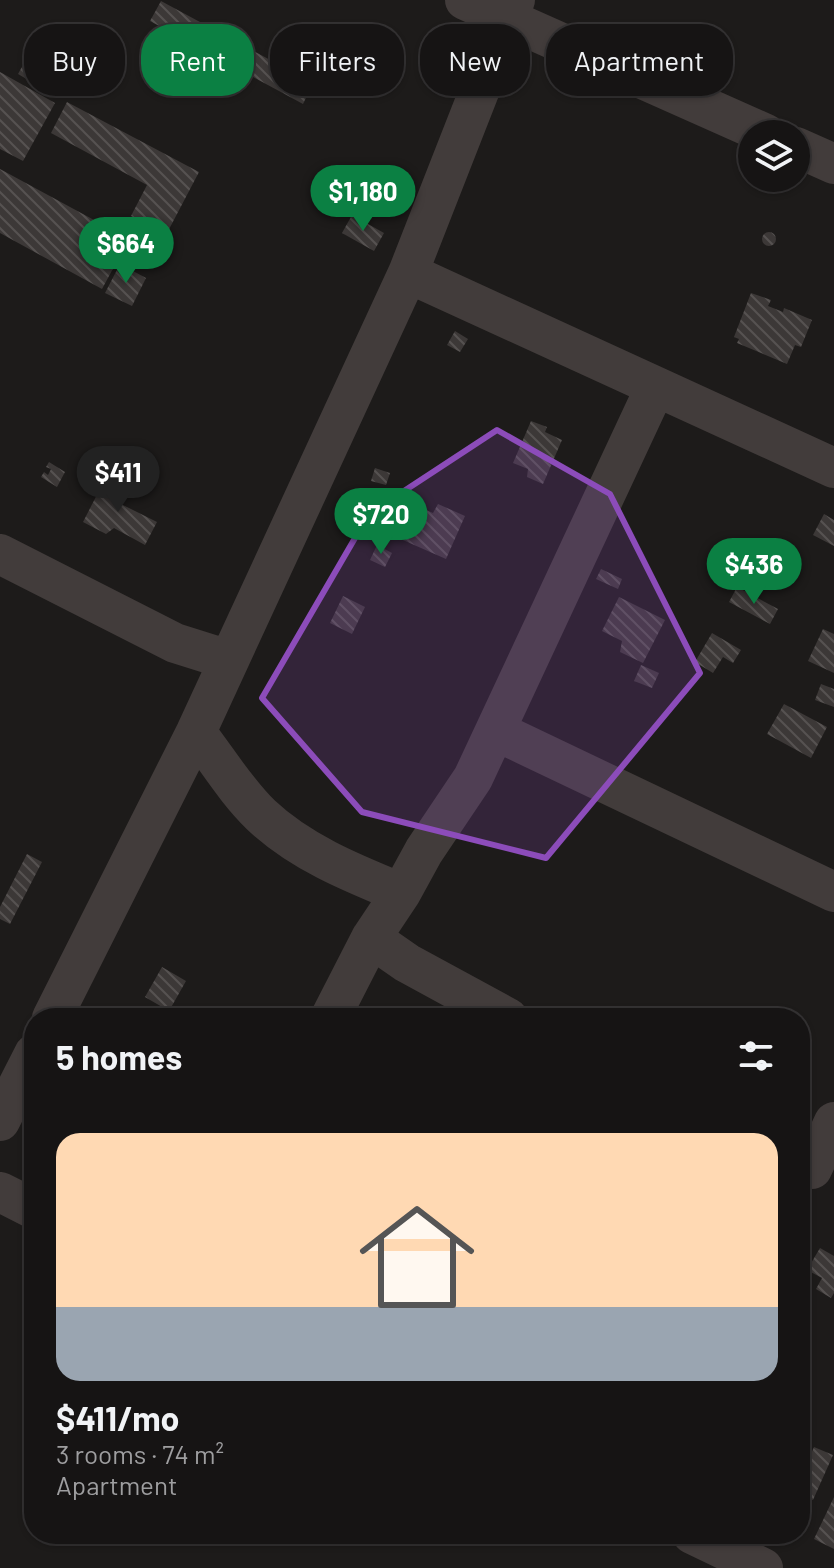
<!DOCTYPE html>
<meta charset="utf-8">
<style>
body{margin:0;font-family:Barlow,sans-serif;background:#1f1d1d;color:#f1f3f6;height:100vh;display:flex;flex-direction:column;font-size:30px;white-space:nowrap}
*{box-sizing:border-box;margin:0}
p{font-size:26px;color:#9e9ea0}
.icon{flex:none;width:44px;height:44px;fill:none;stroke:currentColor;stroke-width:2;stroke-linecap:round;stroke-linejoin:round}
.map{position:relative;flex:1;overflow:hidden}
.details{position:absolute;left:24px;top:1008px;width:786px;height:536px;display:flex;flex-direction:column;background:#161414;border-radius:32px;box-shadow:0 2px 6px #0004,0 0 0 2px #353334}
.details>*{flex:none}
.banner{position:absolute;left:24px;top:24px;width:786px;height:72px;display:flex;gap:16px}
.buttons{position:absolute;left:738px;top:120px;display:grid;gap:16px}
.buttons a{display:grid;place-items:center;width:72px;height:72px;border-radius:50%;background:#161414;box-shadow:0 2px 6px #0004,0 0 0 2px #353334;font-size:40px}
.price{position:absolute;translate:-50% -68px;padding:0 18px;border-radius:28px;background:#0b8043;color:#fff;font-size:26px;line-height:52px;filter:drop-shadow(0 2px 4px #0008)}
.price::after{content:'';position:absolute;left:50%;top:48px;width:24px;height:18px;margin-left:-12px;background:inherit;clip-path:polygon(0 0,100% 0,50% 100%)}
.price.on{background:#222;color:#fff}
ul{padding:0;list-style:none}
li{display:grid;align-content:center;gap:16px;height:424px;padding:0 32px}
li+li{border-top:2px solid #353334}
li span{display:grid;place-items:center;height:248px;border-radius:24px;color:#555}
li>.icon{margin-inline-start:auto}
span .icon{width:144px;height:144px;fill:#fffc;stroke-width:1}
li b{font-size:34px}
h2{display:flex;justify-content:space-between;align-items:center;height:96px;padding:0 32px;font-size:34px}
.tag{padding:0 28px;border-radius:32px;background:#161414;box-shadow:0 2px 6px #0004,0 0 0 2px #353334;font-size:28px;line-height:72px}
.tag.on{background:#0b8043;color:#fff}
.map>svg:first-child{display:block}
</style>
<div class="map">
<svg width="834" height="1568" viewBox="0 0 834 1568">
<defs>
<pattern id="building-back-hatch" width="6" height="6" patternUnits="userSpaceOnUse" patternTransform="scale(2)"><rect width="6" height="6" fill="#3c3837"/><path d="M-1 5l2 2M0 0l6 6M5-1l2 2" fill="none" stroke="#565251"/></pattern>
</defs>
<rect width="100%" height="100%" fill="#1d1b1a"/>
<path fill="url(#building-back-hatch)" d="M161,1l152,82 -10,21 -153,-83z
M33,47l30,17 -16,27 -29,-17z
M0,72l55,31 -32,58 -23,-12z
M67,102l132,70 -33,63 -35,-19 16,-31 -96,-52z
M0,169l129,70 -27,50 -102,-56z
M352,215l32,18 -10,18 -32,-18z
M762 239a7 7 0 1 1 14 0a7 7 0 1 1-14 0Z
M120,264l26,14 -14,28 -27,-13z
M751,293l20,7 -3,6 15,6 1,-4 28,12 -11,27 -6,-2 -8,19 -50,-21 2,-4 -5,-2z
M455,331l13,8 -8,13 -13,-7z
M531,421l16,6 -2,5 17,8 -19,44 -16,-7 1,-8 -15,-6z
M49,462l16,10 -8,15 -16,-10 3,-5 4,3 3,-6 -5,-2z
M375,468l15,5 -4,12 -15,-4z
M105,479l23,11 -7,14 36,18 -12,23 -31,-17 -8,6 -23,-12z
M411,503l22,10 5,-9 27,12 -19,43 -50,-22z
M365,504l23,9 -5,12 -22,-9z
M824,514l10,6v26l-21,-11z
M377,545l15,8 -7,14 -15,-7z
M601,569l21,10 -4,10 -22,-10z
M737,587l41,22 -8,15 -41,-22z
M343,596l22,11 -13,27 -22,-11z
M619,597l46,23 -22,43 -23,-11 2,-11 -20,-10z
M823,629l11,5v39l-26,-12z
M712,633l29,17 -8,13 -10,-6 -10,16 -18,-11z
M641,665l18,8 -7,15 -18,-7z
M821,684l13,5v18l-19,-7z
M784,704l43,23 -16,31 -44,-24z
M27,854l15,8 -32,62 -10,-5v-12z
M162,967l24,14 -17,30 -24,-14z
M820,1248l14,8v37l-3,5 -15,-9 6,-11 -15,-8z
M814,1447l19,8 -20,45 -13,-6v-15z
M834,1497v52l-20,-10z"/>
<g fill="none" stroke-linecap="round" stroke-linejoin="round">
<path stroke="#423c3b" stroke-width="40" d="M465,0l301,134
M796,147l38,17
M408,273l426,195
M0,554l175,89 54,17
M496,731l338,161
M196,732c21,27 40,59 65,83 39,37 91,58 140,78
M371,938l36,25 101,55
M52,1018l144,-286 212,-459 107,-273
M330,1018l41,-80 30,-45 23,-42 49,-73 182,-390
M0,1121l34,-67
M812,1169l22,-47
M0,1192l34,17
M692,1534l71,34"/>
</g>
<path fill="#8c4cba" fill-opacity="0.2" stroke="#8c4cba" stroke-width="6" stroke-linejoin="round" d="M497,430l113,64 90,179 -154,185 -184,-46 -100,-114 107,-184z"/>
</svg>
<div class="buttons">
<a><svg class="icon" aria-label="layers" viewBox="0 0 24 24"><path d="M12 4l9 5-9 5-9-5zM3 14l9 5 9-5"/></svg></a>
</div>
<b class="price" style="left:363px;top:233px">$1,180</b>
<b class="price" style="left:126px;top:285px">$664</b>
<b class="price on" style="left:118px;top:514px">$411</b>
<b class="price" style="left:381px;top:556px">$720</b>
<b class="price" style="left:754px;top:606px">$436</b>
<div class="banner">
<a class="tag">Buy</a>
<a class="tag on">Rent</a>
<a class="tag">Filters</a>
<a class="tag">New</a>
<a class="tag">Apartment</a>
</div>
<section class="details">
<h2>5 homes<svg class="icon" aria-label="filters" viewBox="0 0 24 24"><path d="M4 7h16M4 17h16"/><circle cx="9" cy="7" r="2"/><circle cx="15" cy="17" r="2"/></svg></h2>
<ul>
<li><span style="background:linear-gradient(#ffd9b3 70%,#9aa5b1 0)"><svg class="icon" aria-label="home" viewBox="0 0 24 24"><path d="M3 11l9-7 9 7M6 9v11h12V9"/></svg></span><div><b>$411/mo</b><p>3 rooms · 74 m²</p><p>Apartment</p></div></li>
</ul>
</section>
</div>
